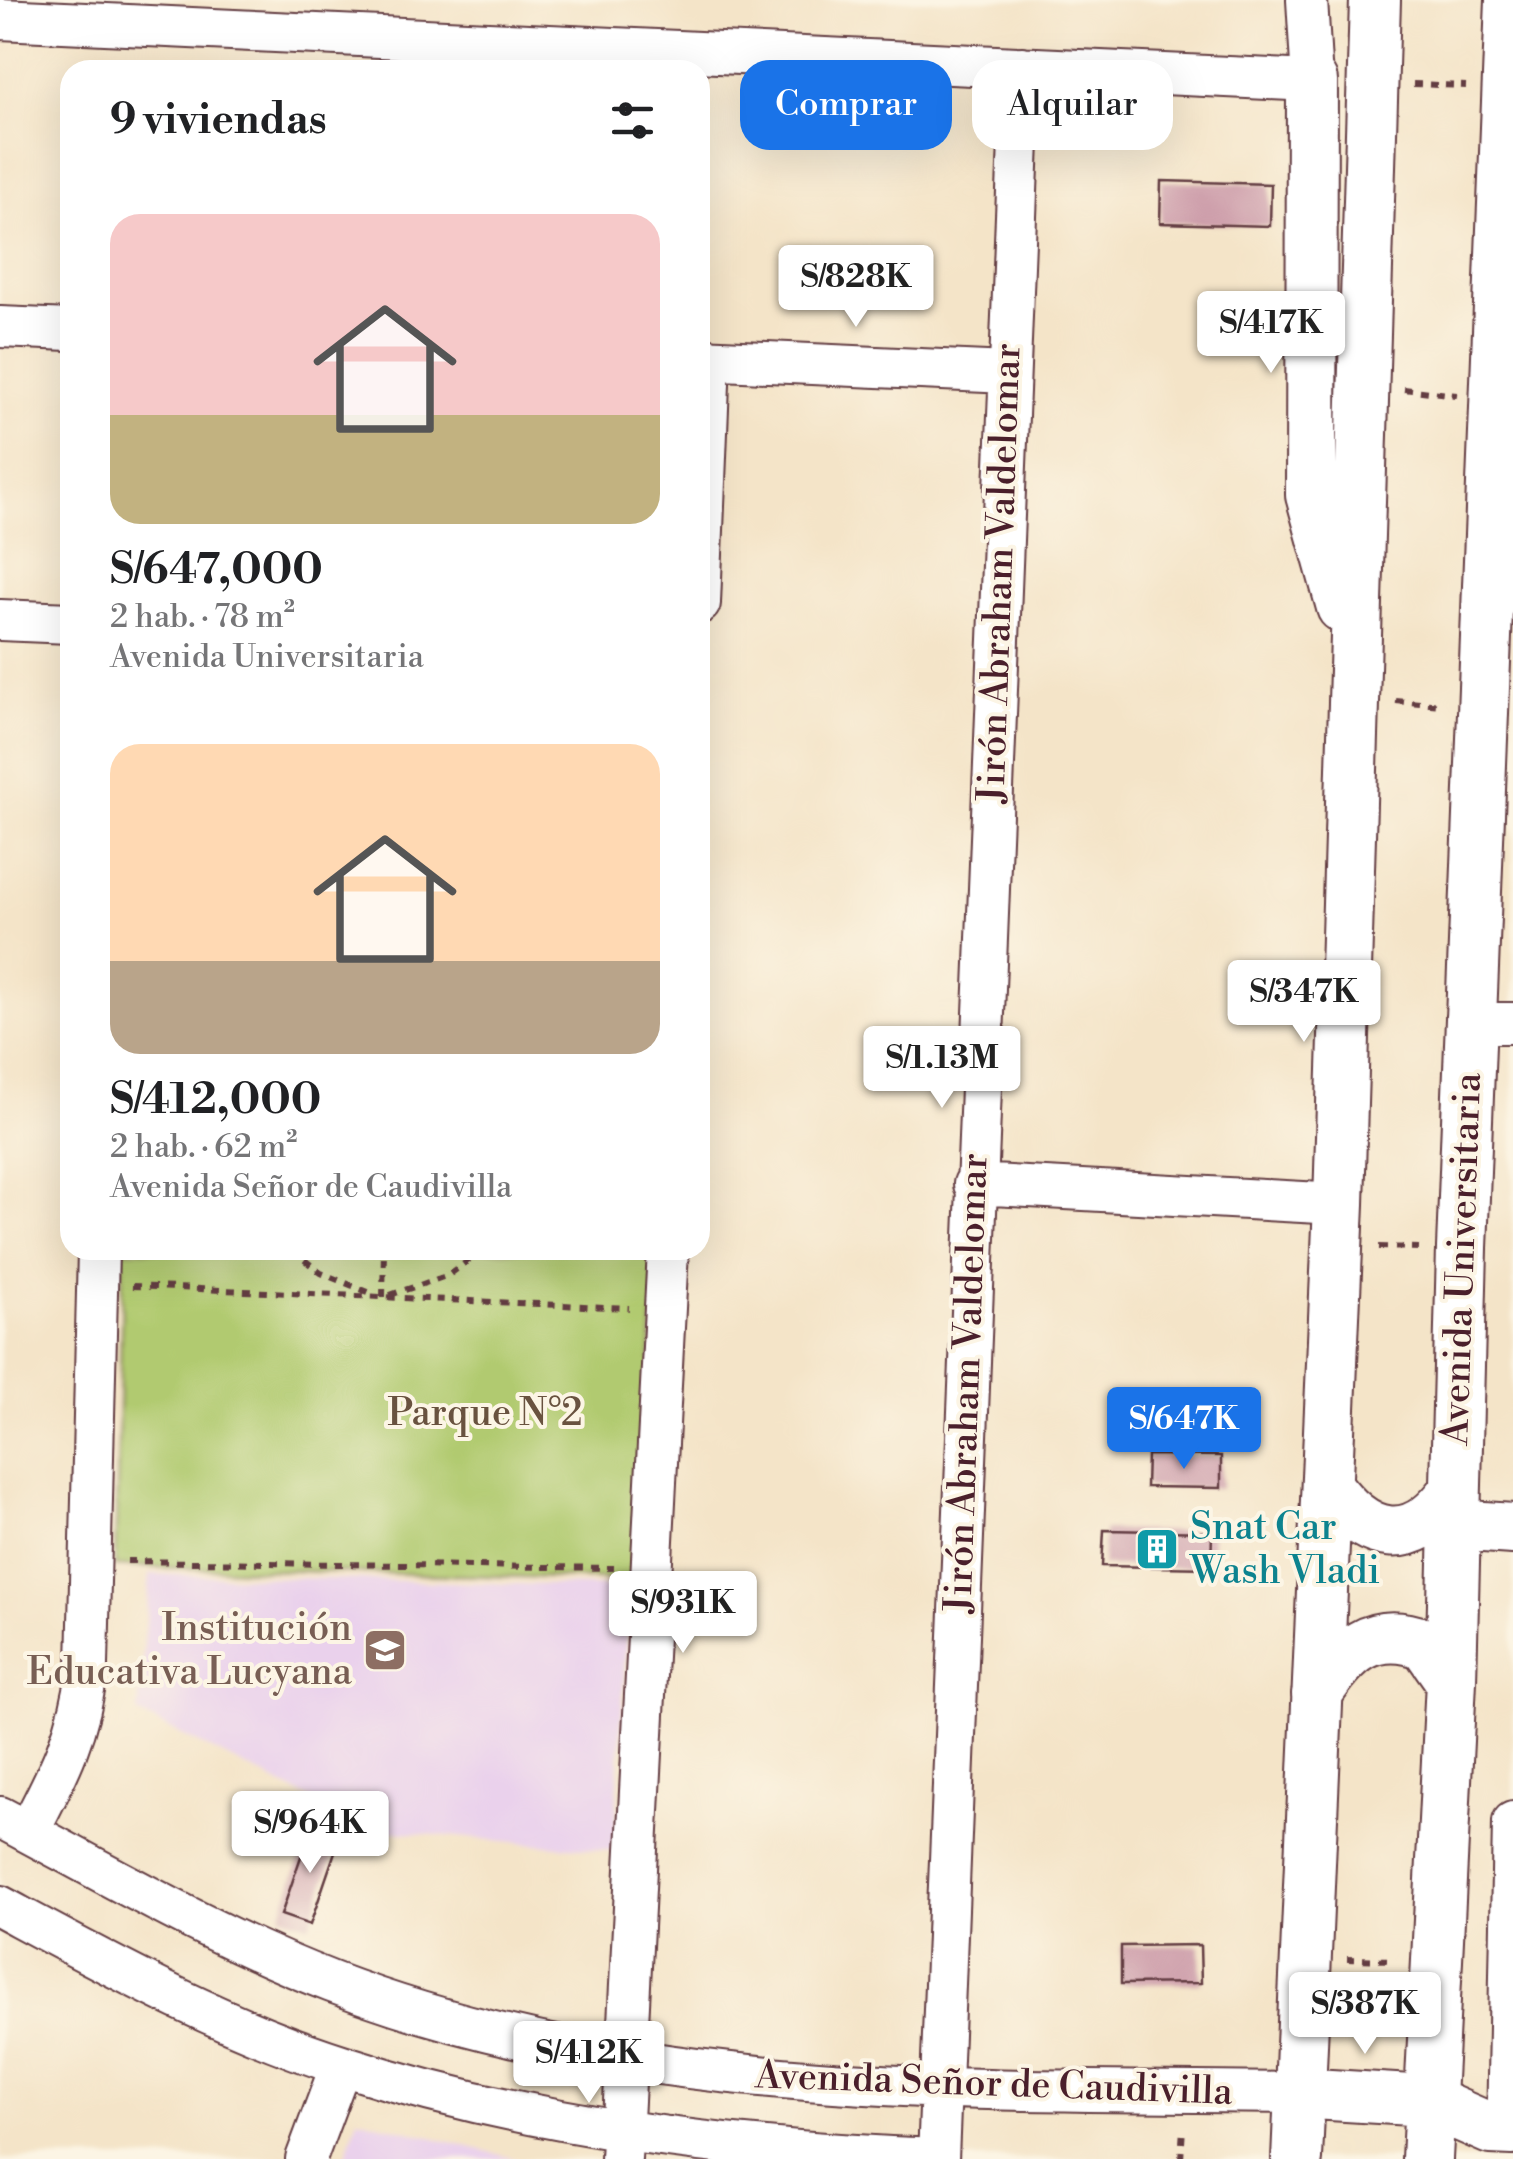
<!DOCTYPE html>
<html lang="es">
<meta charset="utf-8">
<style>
body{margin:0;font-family:"Libre Bodoni",serif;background:#f2f2f2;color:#202124;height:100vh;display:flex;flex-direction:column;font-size:38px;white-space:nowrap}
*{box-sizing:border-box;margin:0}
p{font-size:32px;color:#757577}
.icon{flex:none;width:55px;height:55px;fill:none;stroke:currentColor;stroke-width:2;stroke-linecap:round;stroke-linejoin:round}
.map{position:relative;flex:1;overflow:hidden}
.drawer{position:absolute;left:60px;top:60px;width:650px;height:1200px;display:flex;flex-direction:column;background:#fff;border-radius:30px;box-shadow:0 10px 40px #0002}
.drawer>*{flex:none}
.hud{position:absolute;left:740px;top:60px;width:622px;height:90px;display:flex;gap:20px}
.price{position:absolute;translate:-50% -85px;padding:0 22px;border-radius:10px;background:#fff;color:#222;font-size:32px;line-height:65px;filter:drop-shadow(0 2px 5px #0008)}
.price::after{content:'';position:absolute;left:50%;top:60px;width:30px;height:22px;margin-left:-15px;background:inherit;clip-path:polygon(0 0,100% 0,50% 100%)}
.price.current{background:#1a73e8;color:#fff}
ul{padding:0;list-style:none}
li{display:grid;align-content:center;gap:20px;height:530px;padding:0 50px}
li span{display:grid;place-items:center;height:310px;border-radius:30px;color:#555}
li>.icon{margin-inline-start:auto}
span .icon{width:180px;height:180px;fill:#fffc;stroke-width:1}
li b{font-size:42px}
h2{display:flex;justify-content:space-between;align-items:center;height:120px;padding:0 50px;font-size:42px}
.pill{padding:0 35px;border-radius:30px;background:#fff;box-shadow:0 10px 40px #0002;font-size:35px;line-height:90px}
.pill.current{background:#1a73e8;color:#fff}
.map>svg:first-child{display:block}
</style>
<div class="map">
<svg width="1513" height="2159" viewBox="0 0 1513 2159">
<rect width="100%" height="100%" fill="#fcf5e5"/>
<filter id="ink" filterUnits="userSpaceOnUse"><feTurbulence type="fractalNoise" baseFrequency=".01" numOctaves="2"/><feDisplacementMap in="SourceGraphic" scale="20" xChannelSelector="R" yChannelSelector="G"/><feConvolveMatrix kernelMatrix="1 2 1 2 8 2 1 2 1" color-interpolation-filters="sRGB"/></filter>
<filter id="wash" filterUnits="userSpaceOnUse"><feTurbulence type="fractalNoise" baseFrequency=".0048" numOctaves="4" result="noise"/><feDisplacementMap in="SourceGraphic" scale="40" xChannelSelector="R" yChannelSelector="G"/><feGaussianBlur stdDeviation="2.25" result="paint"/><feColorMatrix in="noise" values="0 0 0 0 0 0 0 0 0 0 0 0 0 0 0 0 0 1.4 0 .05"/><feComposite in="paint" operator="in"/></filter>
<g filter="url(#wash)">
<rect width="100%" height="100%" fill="#f4e4c8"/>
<path fill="#ead1ec" d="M150,1574l479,13 -15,264 -244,-22 -232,-116z
M358,2118l158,41h-171z"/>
<path fill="#b1ca6f" stroke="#7e744d" stroke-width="2.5" d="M123,1250h533l-16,330 -525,-14z"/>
<g id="blocks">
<path fill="#cc9ba9" d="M1161,181l110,3 -1,42 -110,-3z
M1147,1455l74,1v32l-75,-1z
M1104,1530l108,2 -1,36 -109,-2z
M311,1827l29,10 -30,88 -29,-10z
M1200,1945l1,38 -80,1v-38z"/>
</g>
</g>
<g filter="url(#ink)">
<use href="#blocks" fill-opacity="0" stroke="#643d43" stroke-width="2.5"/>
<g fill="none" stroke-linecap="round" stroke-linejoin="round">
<g stroke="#643d43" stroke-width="44">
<path id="minor" d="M0,19l1312,62 -5,-81
M0,327l70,3
M700,359l308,14
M700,603l10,-244
M0,620l70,3
M1470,1023h43
M974,1184l365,20
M0,1817c109,58 217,121 332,165 309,118 642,107 966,111
M28,1832c31,-59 52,-100 60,-167l10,-415
M0,1906c110,59 222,121 342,159 190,62 396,87 596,94
M1507,2129l6,-307
M306,2159l35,-94
M621,2159l47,-909
M938,2159l84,-2092"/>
</g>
<g stroke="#643d43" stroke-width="54">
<path id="major" d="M1312,81l-1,414 31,112
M1327,1486c40,55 85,64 127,6
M1454,1525l59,4
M1317,1694c28,-43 55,-70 108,-50l26,37
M1298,2093l129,8 64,28 22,1
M1297,2159l42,-955 36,-1204
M1427,2159l24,-478 11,-433 49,-1248"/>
</g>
<path stroke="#643d43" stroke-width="6" stroke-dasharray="8 8" stroke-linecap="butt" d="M1413,84l53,2
M1404,389l53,6
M1396,701l47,4
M1379,1247l42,1
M292,1250l29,23 52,21
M132,1286l497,22
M390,1295l59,-20 33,-25
M383,1297l1,-47
M127,1561l487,7
M1347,1959l48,1
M1181,2159l2,-31"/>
<use href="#minor" stroke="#fff" stroke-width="40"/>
<use href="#major" stroke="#fff" stroke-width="50"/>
</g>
</g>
<defs>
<g id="building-square" transform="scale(2.25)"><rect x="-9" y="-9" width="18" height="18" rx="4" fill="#0f9aa8" stroke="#fcf5e5"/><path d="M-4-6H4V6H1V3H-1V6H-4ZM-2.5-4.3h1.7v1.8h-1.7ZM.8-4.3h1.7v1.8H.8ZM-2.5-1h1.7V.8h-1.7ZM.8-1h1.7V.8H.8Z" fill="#fff"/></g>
<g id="school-square" transform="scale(2.25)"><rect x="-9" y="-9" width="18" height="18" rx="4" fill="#8d6e63" stroke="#fcf5e5"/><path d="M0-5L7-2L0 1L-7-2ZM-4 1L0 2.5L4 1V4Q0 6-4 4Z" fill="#fff"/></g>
</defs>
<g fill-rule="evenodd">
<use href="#building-square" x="1157" y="1549"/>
<use href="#school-square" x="385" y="1650"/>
</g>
<g text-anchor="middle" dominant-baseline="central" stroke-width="8" stroke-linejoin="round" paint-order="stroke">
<g font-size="38" fill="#4a1f2b" stroke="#fcf5e5">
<text transform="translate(1000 573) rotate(-88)">Jirón Abraham Valdelomar</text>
<text transform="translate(1462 1259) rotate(-88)">Avenida Universitaria</text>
<text transform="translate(967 1383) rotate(-88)">Jirón Abraham Valdelomar</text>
<text transform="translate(994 2084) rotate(2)">Avenida Señor de Caudivilla</text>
</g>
<g font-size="38" fill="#69523f" stroke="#fcf5e5">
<text x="485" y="1413">Parque N°2</text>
</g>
<g font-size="38" fill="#0d838f" stroke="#fcf5e5" text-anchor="start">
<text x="1190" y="1527">Snat Car<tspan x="1190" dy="44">Wash Vladi</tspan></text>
</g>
<g font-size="38" fill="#785e54" stroke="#fcf5e5" text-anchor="end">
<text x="352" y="1628">Institución<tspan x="352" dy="44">Educativa Lucyana</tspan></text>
</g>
</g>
</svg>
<b class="price" style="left:856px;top:330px">S/828K</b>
<b class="price" style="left:1271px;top:376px">S/417K</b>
<b class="price" style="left:1304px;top:1045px">S/347K</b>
<b class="price" style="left:942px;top:1111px">S/1.13M</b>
<b class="price current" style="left:1184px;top:1472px">S/647K</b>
<b class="price" style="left:683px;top:1656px">S/931K</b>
<b class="price" style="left:310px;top:1876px">S/964K</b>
<b class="price" style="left:1365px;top:2057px">S/387K</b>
<b class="price" style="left:589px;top:2106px">S/412K</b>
<div class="hud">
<a class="pill current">Comprar</a>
<a class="pill">Alquilar</a>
</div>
<section class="drawer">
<h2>9 viviendas<svg class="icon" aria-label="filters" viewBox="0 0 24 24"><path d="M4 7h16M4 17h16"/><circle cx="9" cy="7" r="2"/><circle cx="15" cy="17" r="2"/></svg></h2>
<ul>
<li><span style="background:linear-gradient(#f6c9c9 65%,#c2b280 0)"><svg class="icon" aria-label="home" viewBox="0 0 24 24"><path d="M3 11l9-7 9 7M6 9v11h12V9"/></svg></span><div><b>S/647,000</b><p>2 hab. · 78 m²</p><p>Avenida Universitaria</p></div></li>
<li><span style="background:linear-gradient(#ffd9b3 70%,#b9a48a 0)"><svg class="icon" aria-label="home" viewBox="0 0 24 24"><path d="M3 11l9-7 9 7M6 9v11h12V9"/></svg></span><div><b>S/412,000</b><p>2 hab. · 62 m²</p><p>Avenida Señor de Caudivilla</p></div></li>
</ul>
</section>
</div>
